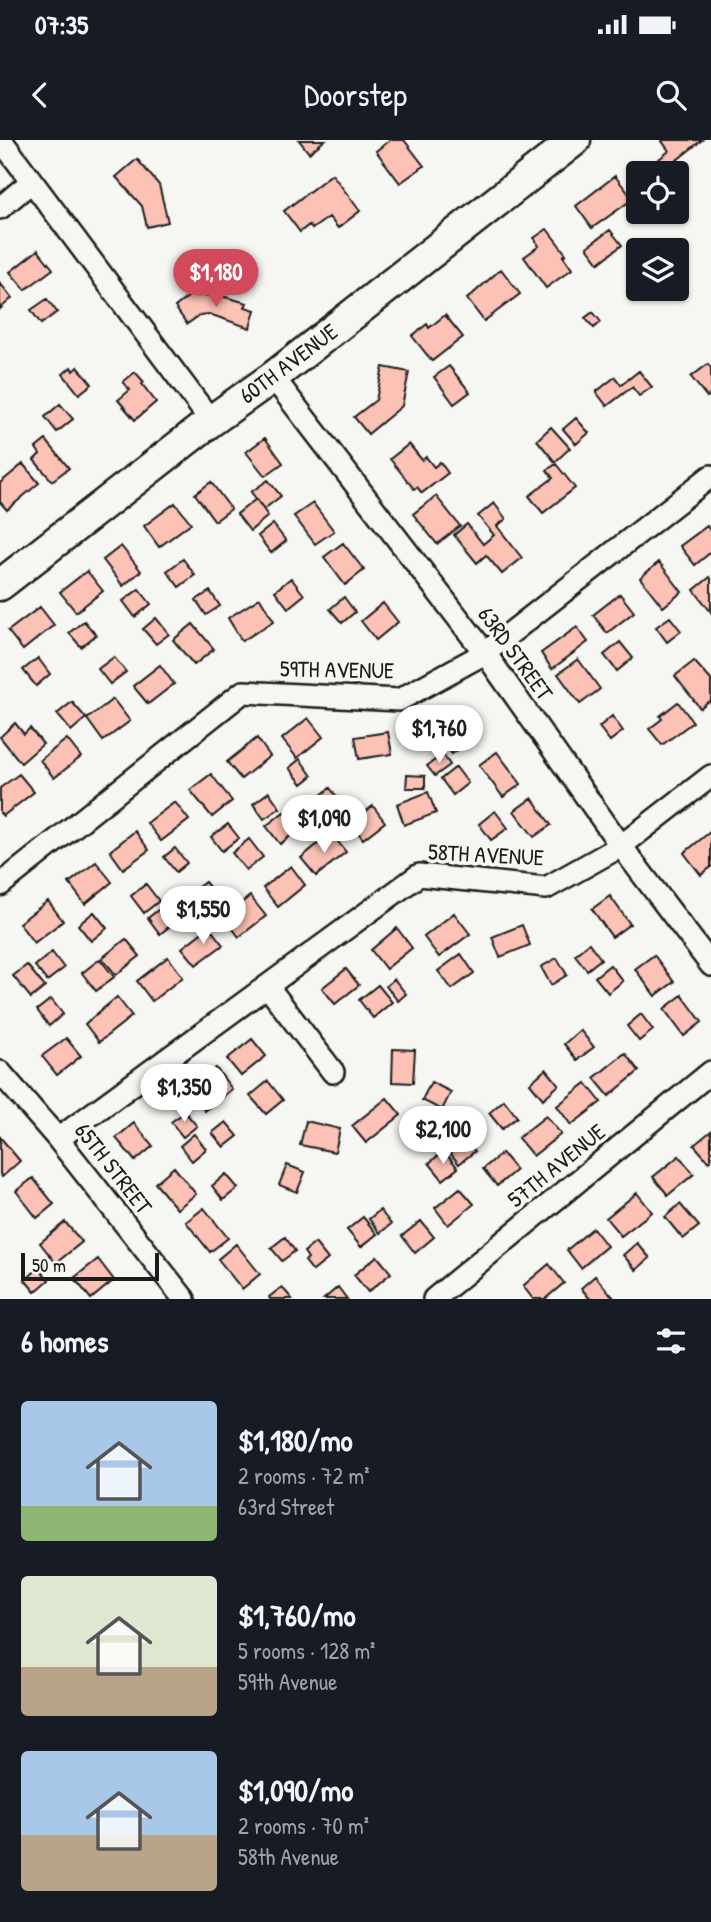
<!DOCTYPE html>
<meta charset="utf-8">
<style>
body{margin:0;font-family:"Patrick Hand",sans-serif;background:#242831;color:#f1f3f6;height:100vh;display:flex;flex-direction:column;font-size:26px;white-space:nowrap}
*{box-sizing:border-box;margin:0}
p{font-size:23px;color:#9ea1a6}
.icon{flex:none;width:38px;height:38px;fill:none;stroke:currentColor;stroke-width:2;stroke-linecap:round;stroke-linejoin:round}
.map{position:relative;height:1159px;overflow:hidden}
.panel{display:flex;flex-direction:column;background:#171b24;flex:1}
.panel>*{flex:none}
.buttons{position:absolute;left:626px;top:21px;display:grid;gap:14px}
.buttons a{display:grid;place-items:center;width:63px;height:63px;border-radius:7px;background:#171b24;box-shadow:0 2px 5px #0004;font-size:35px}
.scale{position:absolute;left:21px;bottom:18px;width:138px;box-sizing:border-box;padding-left:7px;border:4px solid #1c1c1c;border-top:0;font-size:19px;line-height:24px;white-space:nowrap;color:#1c1c1c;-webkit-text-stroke:5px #f6f6f2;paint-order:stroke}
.price{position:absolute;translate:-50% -60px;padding:0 16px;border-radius:24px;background:#fff;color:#222;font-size:23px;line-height:46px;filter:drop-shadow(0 2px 4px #0008)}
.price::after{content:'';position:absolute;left:50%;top:42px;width:21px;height:16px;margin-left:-10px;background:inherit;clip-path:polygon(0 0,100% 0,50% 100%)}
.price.selected{background:#d1495b;color:#fff}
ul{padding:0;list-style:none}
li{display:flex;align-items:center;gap:21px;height:175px;padding:0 21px}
li span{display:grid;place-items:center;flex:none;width:196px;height:140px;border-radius:7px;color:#555}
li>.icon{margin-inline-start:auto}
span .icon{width:84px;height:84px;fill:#fffc;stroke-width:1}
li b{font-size:30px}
h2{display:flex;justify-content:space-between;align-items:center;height:84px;padding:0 21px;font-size:30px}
.status{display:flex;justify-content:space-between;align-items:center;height:49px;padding:0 35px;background:#171b24;direction:ltr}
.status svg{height:19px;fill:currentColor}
header{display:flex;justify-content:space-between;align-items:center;height:91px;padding:0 21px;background:#171b24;font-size:32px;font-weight:600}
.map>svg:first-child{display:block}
</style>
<div class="status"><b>07:35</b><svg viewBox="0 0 49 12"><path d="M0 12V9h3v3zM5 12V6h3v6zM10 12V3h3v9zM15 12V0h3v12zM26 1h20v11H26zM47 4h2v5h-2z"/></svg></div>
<header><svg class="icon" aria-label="back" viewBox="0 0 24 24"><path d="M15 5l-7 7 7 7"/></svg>Doorstep<svg class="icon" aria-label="search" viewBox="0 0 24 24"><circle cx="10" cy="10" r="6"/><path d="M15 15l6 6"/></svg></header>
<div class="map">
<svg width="711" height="1159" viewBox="0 0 711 1159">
<rect width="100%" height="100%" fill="#f6f6f2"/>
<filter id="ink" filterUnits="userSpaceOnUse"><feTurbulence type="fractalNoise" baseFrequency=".0143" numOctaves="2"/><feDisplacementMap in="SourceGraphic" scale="14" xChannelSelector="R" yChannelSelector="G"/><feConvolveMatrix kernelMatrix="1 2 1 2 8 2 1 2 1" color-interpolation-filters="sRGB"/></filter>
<g filter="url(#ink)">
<path fill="#fdc2b6" stroke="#1c1c1c" stroke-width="2" d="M299,0h26l-16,13z
M390,0h14l20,26 -24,17 -24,-32z
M663,0h39l-25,20 11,13 -11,9v-9h-14l-9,-10 15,-12 -7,-10z
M137,19l22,26 9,37 -21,5 -5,-21 -26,-29z
M332,34l28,37 -22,17 -9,-11 -17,12 -3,-4 -9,7 -16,-21z
M615,36l18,23 -41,29 -16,-22z
M547,89l19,25 -3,2 9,13 -26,19 -22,-31 15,-11 -5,-8z
M610,90l12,15 -23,18 -12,-16z
M38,110l15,19 -28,21 -15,-18z
M501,129l19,25 -36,27 -17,-22z
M0,143l12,15 -12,11z
M218,155l29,8 -2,4 10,3 -5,18 -41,-14 -9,1 -13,9 -12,-17 14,-11z
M47,159l10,13 -16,12 -10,-14z
M593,172l8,10 -7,6 -9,-10z
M445,175l18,22 -31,24 -20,-25 15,-12 2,4z
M708,224l3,4v26l-4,3 -16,-20z
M449,226l21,26 -16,12 -20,-27z
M71,227l2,4 5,-4 14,17 -13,10 -16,-20z
M383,227l26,5 -7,34 -34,28 -14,-17 22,-17z
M639,231l13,16 -13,9 -7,-9 -25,19 -11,-14 19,-15 6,8z
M135,232l9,10 -2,2 14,18 -21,18 -17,-20 12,-10 -7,-8z
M60,264l13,15 -16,13 -12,-15z
M576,278l13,15 -13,11 -13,-15z
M551,287l19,21 -15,14 -18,-22z
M265,298l18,25 -18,13 -19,-24z
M46,300l23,28 -17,13 -18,-21 6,-6 -4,-6z
M409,304l13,16 4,-3 8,10 6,-5 8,11 -26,20 -5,-6 -3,2 -24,-30z
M23,324l16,19 -32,27 -7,-8v-19z
M556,324l19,24 -32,25 -14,-17 24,-18 -6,-8z
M268,340l13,16 -17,13 -13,-17z
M211,342l20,27 -16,12 -20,-27z
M436,356l24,30 -23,18 -24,-30z
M256,359l12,17 -18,15 -13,-17z
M175,363l16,20 -32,24 -15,-21z
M313,363l21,28 -19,13 -21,-28z
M494,363l12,16 -9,7 25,32 -20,16 -16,-19 -9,8 -23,-28 13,-11 16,20 11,-9 -16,-19z
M273,384l13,17 -15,12 -13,-17z
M707,386l4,6v20l-16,13 -15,-19z
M343,403l21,27 -19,15 -21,-28z
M121,406l20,25 -18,15 -20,-26z
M183,419l12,16 -16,12 -12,-16z
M659,422l23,30 -19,15 -23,-29z
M87,431l16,20 -27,21 -16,-20z
M710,437l1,2v33l-17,-22z
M291,438l13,17 -16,13 -13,-17z
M139,449l12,15 -16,13 -12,-16z
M210,451l10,15 -14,9 -10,-15z
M620,454l14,18 -27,21 -14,-18z
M344,457l11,15 -13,11 -12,-14z
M260,458l14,23 -32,20 -14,-23z
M383,463l15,19 -22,18 -15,-19z
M40,467l14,18 -31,25 -15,-19z
M670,477l11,14 -14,11 -11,-15z
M156,478l13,16 -13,10 -13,-15z
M84,481l12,14 -15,12 -12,-14z
M193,484l21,25 -20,16 -21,-25z
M577,487l11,15 -36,27 -11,-16z
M620,502l13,16 -16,13 -13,-16z
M114,517l12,15 -16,12 -12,-15z
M38,518l12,16 -14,12 -13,-16z
M578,519l22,30 -20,15 -22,-30z
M694,521l17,19v23l-2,-2 -9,7 -25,-32z
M160,525l14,19 -26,20 -15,-18z
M113,559l17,22 -27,20 -16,-22z
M72,562l14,16 -15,13 -14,-17z
M678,562l15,20 -31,23 -13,-16 13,-10 -2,-3z
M464,570l17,22 -29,22 -16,-22z
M612,576l11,15 -13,10 -11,-14z
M308,578l15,19 -26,21 -15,-19z
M15,583l9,11 6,-6 13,16 -22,19 -21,-26z
M388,592l4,22 -33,5 -4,-22z
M257,598l13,18 -29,23 -14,-17z
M67,599l14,18 -27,21 -14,-18z
M497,612l24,32 -18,13 -24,-32z
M443,614l7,11 -15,11 -8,-10z
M300,619l12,17 -10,8 -13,-16z
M456,627l12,16 -15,12 -12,-16z
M19,634l15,18 -31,24 -3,-3v-25z
M211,634l21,27 -20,16 -22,-27z
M407,635l18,1v12h-19z
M330,648l12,15 -16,13 -12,-15z
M269,652l11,16 -16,11 -11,-15z
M428,652l8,21 -32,12 -7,-21z
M532,658l19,27 -17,12 -20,-26z
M175,662l14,18 -28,21 -14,-18z
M373,666l12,16 -22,17 -12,-16z
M495,671l13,17 -17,12 -12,-16z
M284,672l14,18 -18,14 -14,-18z
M228,684l11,14 -17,13 -11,-14z
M135,691l14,19 -26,19 -13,-18z
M711,691v36l-10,8 -17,-22z
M331,693l15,19 -30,24 -15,-18z
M249,699l14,18 -17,13 -14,-17z
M175,708l12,15 -11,9 -12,-15z
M96,722l16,20 -27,22 -16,-21z
M291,726l14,19 -27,22 -15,-19z
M205,742l13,16 -12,10 -13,-17z
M146,744l13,17 -15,12 -13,-17z
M250,756l16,20 -27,21 -15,-20z
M610,756l20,28 -18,13 -20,-28z
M48,761l15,20 -29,22 -15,-20z
M163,766l12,16 -15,12 -12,-16z
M94,772l13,16 -16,13 -13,-16z
M454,773l16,21 -31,23 -15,-20z
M522,785l8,20 -30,12 -8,-20z
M209,787l14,18 -27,20 -14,-17z
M397,788l15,20 -26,21 -15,-19z
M126,799l14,17 -24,19 -14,-17z
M589,803l12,16 -14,11 -12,-15z
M52,812l12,16 -17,13 -12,-15z
M461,814l13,19 -22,16 -14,-18z
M654,815l20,27 -19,14 -20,-27z
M168,817l15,20 -31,24 -15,-20z
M557,818l10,17 -16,10 -10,-18z
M100,819l14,18 -18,14 -14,-18z
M27,825l18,22 -14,11 -18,-22z
M610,825l13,16 -15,12 -13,-16z
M346,829l13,16 -24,19 -13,-16z
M394,839l12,15 -8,7 -12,-15z
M378,845l14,17 -19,16 -14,-18z
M682,855l20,27 -18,14 -20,-27z
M117,857l15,19 -33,26 -14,-18z
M51,859l12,15 -14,12 -12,-16z
M641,874l12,16 -14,11 -12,-15z
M580,890l14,17 -17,13 -13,-16z
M66,898l15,18 -24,19 -15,-19z
M252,899l14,17 -25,20 -14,-17z
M393,909l22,1 -2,33 -21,-1z
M625,913l14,18 -30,25 -15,-18z
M216,928l16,21 -27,22 -16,-21z
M546,929l13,16 -16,14 -13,-16z
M268,941l15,19 -17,14 -16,-18z
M431,942l20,10 -9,18 -20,-10z
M586,943l15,19 -30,23 -14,-19z
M387,958l14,17 -35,28 -14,-17z
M504,960l13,17 -15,12 -13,-16z
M185,972l12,14 -14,11 -12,-15z
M546,976l15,18 -28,22 -15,-18z
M306,981l34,8 -5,23 -35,-7z
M226,982l12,14 -14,11 -12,-14z
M134,983l19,23 -18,15 -19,-23z
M711,991v30l-2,1 -15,-17z
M194,994l12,15 -14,12 -12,-15z
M461,994l14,17 -16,13 -14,-17z
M0,997l20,24 -18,16 -2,-3z
M444,1011l14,17 -15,12 -14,-17z
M502,1013l14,17 -19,16 -14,-17z
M679,1016l15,18 -26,21 -15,-18z
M287,1025l18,7 -8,20 -18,-7z
M174,1027l22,27 -19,15 -22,-26z
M226,1034l12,14 -15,12 -11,-14z
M33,1038l21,26 -17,14 -21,-27z
M460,1048l14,16 -26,21 -13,-17z
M637,1053l15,19 -31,24 -15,-18z
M680,1064l19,22 -16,13 -18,-22z
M204,1068l24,30 -18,14 -24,-30z
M380,1070l11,14 -11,9 -11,-14z
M363,1077l14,17 -16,13 -14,-17z
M421,1081l13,16 -19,16 -13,-17z
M65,1082l17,20 -26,21 -16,-20z
M593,1088l14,18 -26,22 -14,-18z
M285,1097l10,14 -13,10 -11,-13z
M315,1103l13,16 -15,12 -8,-10 3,-3 -4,-6z
M637,1103l13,15 -14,12 -13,-15z
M236,1104l24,30 -18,15 -24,-30z
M377,1116l14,17 -23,19 -14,-17z
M98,1119l16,21 -23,19 -17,-21z
M549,1124l15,19 -19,16h-12l-10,-13z
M39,1128l10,12 -14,12 -10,-12z
M595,1136l19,22 -2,1h-22l-9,-11z
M282,1147l10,12h-22l-1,-2z
M338,1147l9,12h-23z"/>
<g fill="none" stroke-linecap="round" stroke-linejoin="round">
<g stroke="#1c1c1c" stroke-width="26">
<path id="street" d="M1,0l210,281
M0,68l31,-26
M273,237l212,276 136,193 90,119
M0,745l243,-193 156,8 86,-47 226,-177
M268,847l65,85
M0,932l58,67 126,160
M58,999l361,-264 127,13 75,-42 90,-70
M434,1159l277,-227"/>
</g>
<g stroke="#1c1c1c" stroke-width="35">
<path id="secondary" d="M0,445l211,-164 62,-44 302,-237"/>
</g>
<use href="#street" stroke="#f6f6f2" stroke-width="21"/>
<use href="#secondary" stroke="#f6f6f2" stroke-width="30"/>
</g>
</g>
<g text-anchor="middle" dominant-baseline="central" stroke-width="7" stroke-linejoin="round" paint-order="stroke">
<g font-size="23" fill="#1c1c1c" stroke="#f6f6f2">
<text transform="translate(288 223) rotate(-37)">60TH AVENUE</text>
<text transform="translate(516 513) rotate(54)">63RD STREET</text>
<text transform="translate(337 529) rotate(1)">59TH AVENUE</text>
<text transform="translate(486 714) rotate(3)">58TH AVENUE</text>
<text transform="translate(556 1025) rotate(-39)">57TH AVENUE</text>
<text transform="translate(114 1028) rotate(52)">65TH STREET</text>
</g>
</g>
</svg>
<div class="buttons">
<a><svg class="icon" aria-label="locate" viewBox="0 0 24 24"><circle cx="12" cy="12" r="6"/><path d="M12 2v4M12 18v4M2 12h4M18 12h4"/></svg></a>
<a><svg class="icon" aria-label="layers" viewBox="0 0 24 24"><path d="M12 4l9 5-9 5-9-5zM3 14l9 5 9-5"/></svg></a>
</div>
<div class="scale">50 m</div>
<b class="price selected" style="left:216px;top:169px">$1,180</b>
<b class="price" style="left:439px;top:625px">$1,760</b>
<b class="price" style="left:324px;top:715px">$1,090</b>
<b class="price" style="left:203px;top:806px">$1,550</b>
<b class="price" style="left:184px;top:984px">$1,350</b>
<b class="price" style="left:443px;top:1026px">$2,100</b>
</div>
<section class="panel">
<h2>6 homes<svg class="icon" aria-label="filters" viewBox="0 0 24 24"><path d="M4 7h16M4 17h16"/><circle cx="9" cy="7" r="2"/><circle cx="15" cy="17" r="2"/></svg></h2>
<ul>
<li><span style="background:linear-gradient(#a9c7e8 75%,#8fb573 0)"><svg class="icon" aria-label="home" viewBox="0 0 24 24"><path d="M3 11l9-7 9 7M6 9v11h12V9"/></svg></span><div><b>$1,180/mo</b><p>2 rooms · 72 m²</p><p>63rd Street</p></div></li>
<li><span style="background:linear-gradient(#dfe7d0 65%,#b9a48a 0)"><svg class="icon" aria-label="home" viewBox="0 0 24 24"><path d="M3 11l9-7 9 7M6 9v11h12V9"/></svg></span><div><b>$1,760/mo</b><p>5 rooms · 128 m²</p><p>59th Avenue</p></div></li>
<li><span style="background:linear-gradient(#a9c7e8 60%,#b9a48a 0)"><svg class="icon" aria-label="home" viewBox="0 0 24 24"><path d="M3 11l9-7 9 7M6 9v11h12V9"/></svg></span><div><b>$1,090/mo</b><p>2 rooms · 70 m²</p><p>58th Avenue</p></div></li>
</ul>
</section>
